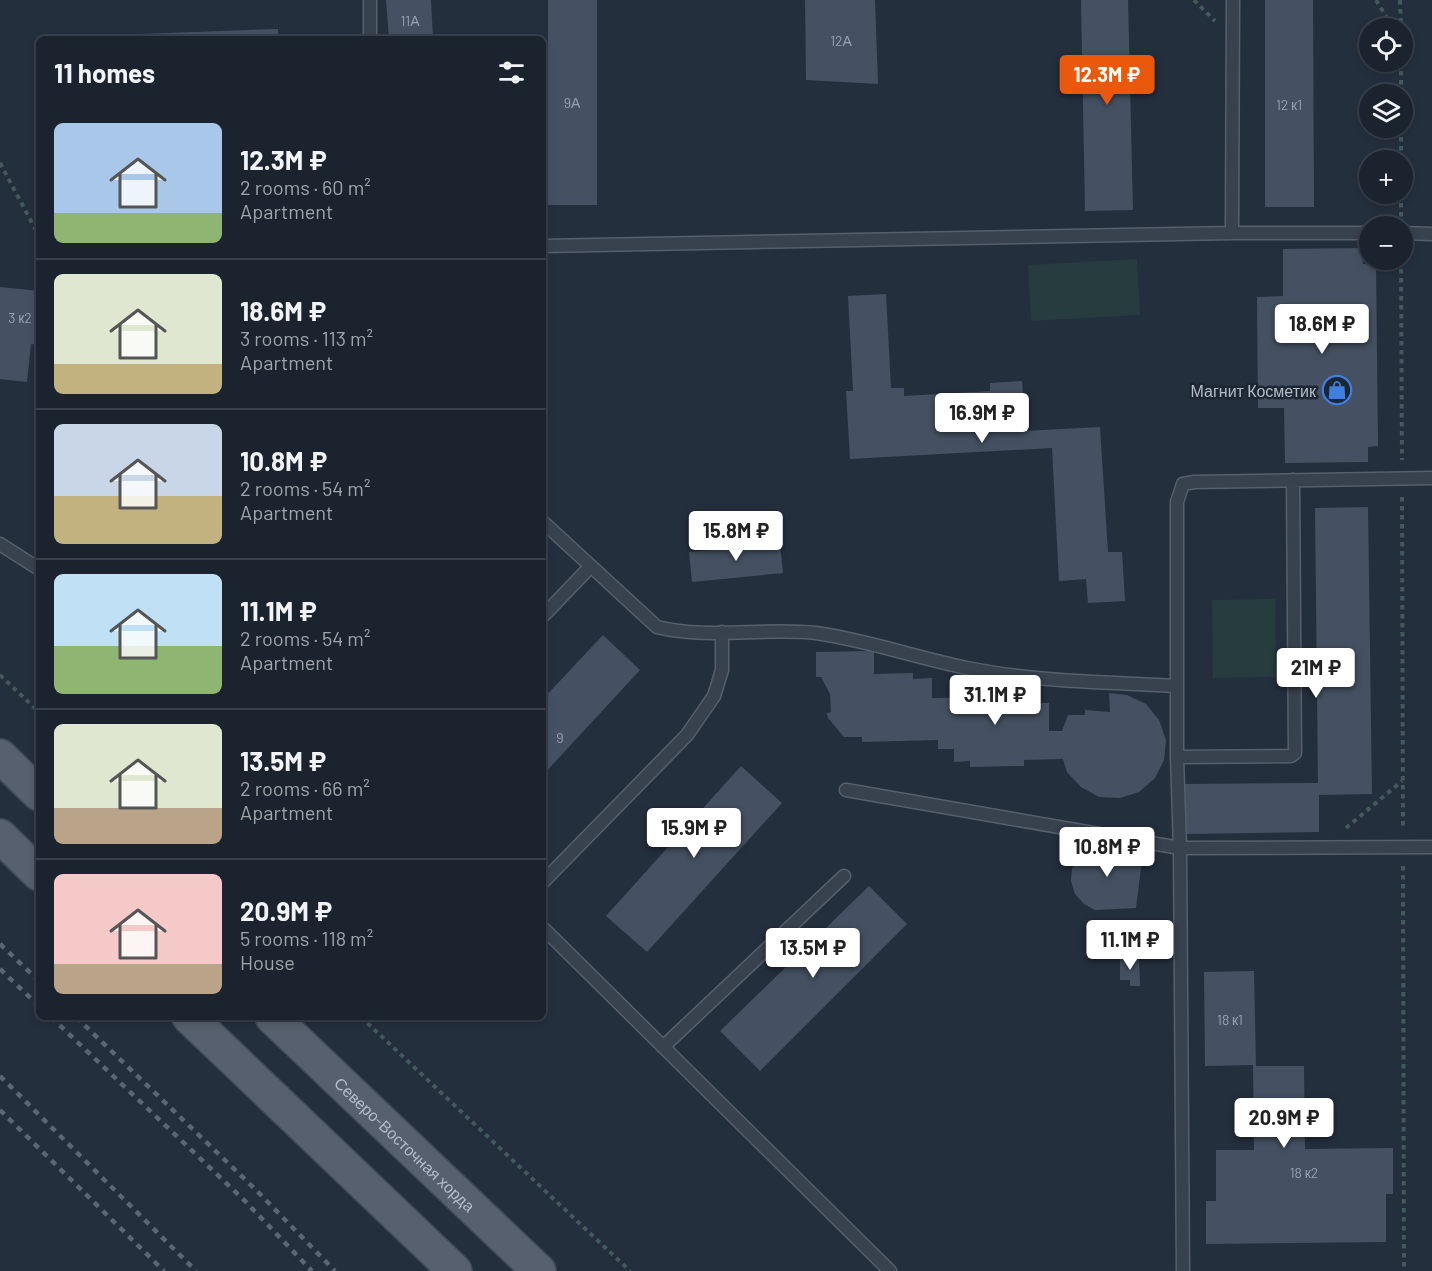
<!DOCTYPE html>
<meta charset="utf-8">
<style>
body{margin:0;font-family:Barlow,sans-serif;background:#242b36;color:#f1f3f6;height:100vh;display:flex;flex-direction:column;font-size:22px;white-space:nowrap}
*{box-sizing:border-box;margin:0}
p{font-size:20px;color:#a0a4aa}
.icon{flex:none;width:33px;height:33px;fill:none;stroke:currentColor;stroke-width:2;stroke-linecap:round;stroke-linejoin:round}
.map{position:relative;flex:1;overflow:hidden}
.details{position:absolute;left:36px;top:36px;width:510px;height:984px;display:flex;flex-direction:column;background:#1b232e;border-radius:9px;box-shadow:0 3px 9px #0003,0 0 0 2px #39404a}
.details>*{flex:none}
.fabs{position:absolute;left:1359px;top:18px;display:grid;gap:12px}
.fabs a{display:grid;place-items:center;width:54px;height:54px;border-radius:50%;background:#1b232e;box-shadow:0 3px 9px #0003,0 0 0 2px #39404a;font-size:30px}
.price{position:absolute;translate:-50% -51px;padding:0 14px;border-radius:6px;background:#fff;color:#222;font-size:20px;line-height:39px;filter:drop-shadow(0 2px 3px #0008)}
.price::after{content:'';position:absolute;left:50%;top:36px;width:18px;height:14px;margin-left:-9px;background:inherit;clip-path:polygon(0 0,100% 0,50% 100%)}
.price.current{background:#ea580c;color:#fff}
ul{padding:0;list-style:none}
li{display:flex;align-items:center;gap:18px;height:150px;padding:0 18px}
li+li{border-top:2px solid #39404a}
li span{display:grid;place-items:center;flex:none;width:168px;height:120px;border-radius:9px;color:#555}
li>.icon{margin-inline-start:auto}
span .icon{width:72px;height:72px;fill:#fffc;stroke-width:1}
li b{font-size:26px}
h2{display:flex;justify-content:space-between;align-items:center;height:72px;padding:0 18px;font-size:26px}
.map>svg:first-child{display:block}
</style>
<div class="map">
<svg width="1432" height="1271" viewBox="0 0 1432 1271">
<rect width="100%" height="100%" fill="#242f3e"/>
<path fill="#263c3f" d="M1137,259l3,56 -109,6 -3,-56z
M1275,599l1,78 -63,1 -1,-78z"/>
<path fill="#455162" d="M386,0h45l2,39h-44z
M548,0h49v205h-49z
M805,0h70l3,84 -72,-4z
M1081,0h47l5,210 -48,1z
M1265,0h48l1,207h-49z
M278,29v10h-138v-5z
M1363,248v16h13l2,182 -10,1v15l-83,1 -1,-55h-26l-1,-111 26,-1v-47z
M0,287l39,4v54l-8,-1 -4,38 -27,-3z
M886,294l5,94h13v8l86,-5v-8l32,-2 3,50 75,-4 8,125h14l3,49 -37,2 -2,-24 -27,2 -7,-133 -202,11 -4,-68h7l-5,-95z
M1368,507l4,287 -53,1v37l-134,2v-50l133,-1 -3,-275z
M780,543l3,30 -91,9 -3,-30z
M603,635l37,35 -97,105v-76z
M874,651v23l39,-1v6l19,-1v20l91,-1v6h26v28h13l6,-16h17v-5l25,2 -1,-19 18,2 19,9 13,16 7,20 -2,20 -9,18 -16,14 -19,6 -21,-1 -18,-10 -14,-15 -4,-13 -39,1v6l-54,1v-6l-16,1v-13h-16v-9l-76,2v-5h-18l-16,-19 -1,-5 4,-1 -1,-18 -9,-17h-5v-25z
M741,766l41,37 -135,149 -41,-36z
M1101,844l13,1 12,6 5,6 11,3 -6,48 -41,2 -11,-6 -9,-10 -4,-13 1,-13 6,-12 10,-8z
M869,886l38,38 -147,147 -40,-40z
M1120,959h19l1,27h-10v-6h-10z
M1254,971l2,95h48l1,83 88,-1v46h-7v48l-180,2v-43h10v-51h38l-1,-85 -48,1 -1,-94z"/>
<g fill="none" stroke-linecap="round" stroke-linejoin="round">
<g stroke="#565f6c" stroke-width="15">
<path id="service" d="M370,0v39
M1233,0l-1,233h138
M1402,233l30,1
M543,246l689,-13
M543,522l114,105c52,13 106,0 159,6 51,7 101,25 151,35 69,14 140,14 209,18
M0,544l39,25
M543,616l48,-50
M1177,757v-255l6,-18 11,-2 238,-4
M846,790l334,58 -3,-91 114,-1 4,-3 -2,-273
M543,882l144,-147 27,-39 8,-26v-38
M543,928l347,343
M663,1047l181,-171
M1183,1271l-3,-423 252,-1"/>
</g>
<g stroke="#414a57" stroke-width="36">
<g id="primary">
<path d="M0,756l39,38"/>
<path d="M0,836l39,38"/>
<path d="M189,1017l266,254"/>
<path id="s1" d="M272,1017l267,254"/>
</g>
</g>
<path stroke="#44595c" stroke-width="4" stroke-dasharray="4.5 4.5" stroke-linecap="butt" d="M1194,0l21,21
M1376,0l17,28
M1400,0l1,28
M1401,62v32
M1401,128v32
M0,163l39,73
M1401,194v23
M1401,260l1,200
M1402,497l1,332
M0,675l39,37
M1346,828l56,-47
M1403,866l1,405
M361,1017l269,254"/>
<use href="#service" stroke="#38414e" stroke-width="12"/>
<use href="#primary" stroke="#56606e" stroke-width="33"/>
<path stroke="#5a6575" stroke-width="4.5" stroke-dasharray="6 6" stroke-linecap="butt" d="M0,944l39,37
M0,969l39,37
M51,1017l193,183 68,71
M76,1017l179,172 80,82
M0,1076l196,195
M0,1110l164,161"/>
</g>
<defs>
<g id="shop-ring" transform="scale(1.5)"><circle r="9.5" fill="#1d2633" stroke="#3f7fe0" stroke-width="1.5"/><path d="M-5-2.5h2.3a2.7 3.5 0 0 1 5.4 0H5L5.5 6h-11ZM-1.5-2.5h3a1.5 2.3 0 0 0-3 0Z" fill="#3f7fe0"/></g>
</defs>
<g fill-rule="evenodd">
<use href="#shop-ring" x="1337" y="390"/>
</g>
<g text-anchor="middle" dominant-baseline="central" stroke-width="5" stroke-linejoin="round" paint-order="stroke">
<g font-size="14" fill="#98a1af">
<text x="410" y="20">11А</text>
<text x="841" y="40">12А</text>
<text x="572" y="102">9А</text>
<text x="1289" y="104">12 к1</text>
<text x="20" y="317">3 к2</text>
<text x="560" y="737">9</text>
<text x="1230" y="1019">18 к1</text>
<text x="1304" y="1172">18 к2</text>
</g>
<g font-size="16" fill="#b4bcc9" stroke="#1d2633" text-anchor="end">
<text x="1316" y="390">Магнит Косметик</text>
</g>
<g font-size="16" fill="#b4bcc9" stroke="#1d2633">
<text stroke="none"><textPath href="#s1" startOffset="184">Северо-Восточная хорда</textPath></text>
</g>
</g>
</svg>
<div class="fabs">
<a><svg class="icon" aria-label="locate" viewBox="0 0 24 24"><circle cx="12" cy="12" r="6"/><path d="M12 2v4M12 18v4M2 12h4M18 12h4"/></svg></a>
<a><svg class="icon" aria-label="layers" viewBox="0 0 24 24"><path d="M12 4l9 5-9 5-9-5zM3 14l9 5 9-5"/></svg></a>
<a>+</a>
<a>−</a>
</div>
<b class="price current" style="left:1107px;top:106px">12.3M ₽</b>
<b class="price" style="left:1322px;top:355px">18.6M ₽</b>
<b class="price" style="left:982px;top:444px">16.9M ₽</b>
<b class="price" style="left:736px;top:562px">15.8M ₽</b>
<b class="price" style="left:1316px;top:699px">21M ₽</b>
<b class="price" style="left:995px;top:726px">31.1M ₽</b>
<b class="price" style="left:694px;top:859px">15.9M ₽</b>
<b class="price" style="left:1107px;top:878px">10.8M ₽</b>
<b class="price" style="left:1130px;top:971px">11.1M ₽</b>
<b class="price" style="left:813px;top:979px">13.5M ₽</b>
<b class="price" style="left:1284px;top:1149px">20.9M ₽</b>
<section class="details">
<h2>11 homes<svg class="icon" aria-label="filters" viewBox="0 0 24 24"><path d="M4 7h16M4 17h16"/><circle cx="9" cy="7" r="2"/><circle cx="15" cy="17" r="2"/></svg></h2>
<ul>
<li><span style="background:linear-gradient(#a9c7e8 75%,#8fb573 0)"><svg class="icon" aria-label="home" viewBox="0 0 24 24"><path d="M3 11l9-7 9 7M6 9v11h12V9"/></svg></span><div><b>12.3M ₽</b><p>2 rooms · 60 m²</p><p>Apartment</p></div></li>
<li><span style="background:linear-gradient(#dfe7d0 75%,#c2b280 0)"><svg class="icon" aria-label="home" viewBox="0 0 24 24"><path d="M3 11l9-7 9 7M6 9v11h12V9"/></svg></span><div><b>18.6M ₽</b><p>3 rooms · 113 m²</p><p>Apartment</p></div></li>
<li><span style="background:linear-gradient(#c9d6e8 60%,#c2b280 0)"><svg class="icon" aria-label="home" viewBox="0 0 24 24"><path d="M3 11l9-7 9 7M6 9v11h12V9"/></svg></span><div><b>10.8M ₽</b><p>2 rooms · 54 m²</p><p>Apartment</p></div></li>
<li><span style="background:linear-gradient(#bfe0f5 60%,#8fb573 0)"><svg class="icon" aria-label="home" viewBox="0 0 24 24"><path d="M3 11l9-7 9 7M6 9v11h12V9"/></svg></span><div><b>11.1M ₽</b><p>2 rooms · 54 m²</p><p>Apartment</p></div></li>
<li><span style="background:linear-gradient(#dfe7d0 70%,#b9a48a 0)"><svg class="icon" aria-label="home" viewBox="0 0 24 24"><path d="M3 11l9-7 9 7M6 9v11h12V9"/></svg></span><div><b>13.5M ₽</b><p>2 rooms · 66 m²</p><p>Apartment</p></div></li>
<li><span style="background:linear-gradient(#f6c9c9 75%,#b9a48a 0)"><svg class="icon" aria-label="home" viewBox="0 0 24 24"><path d="M3 11l9-7 9 7M6 9v11h12V9"/></svg></span><div><b>20.9M ₽</b><p>5 rooms · 118 m²</p><p>House</p></div></li>
</ul>
</section>
</div>
